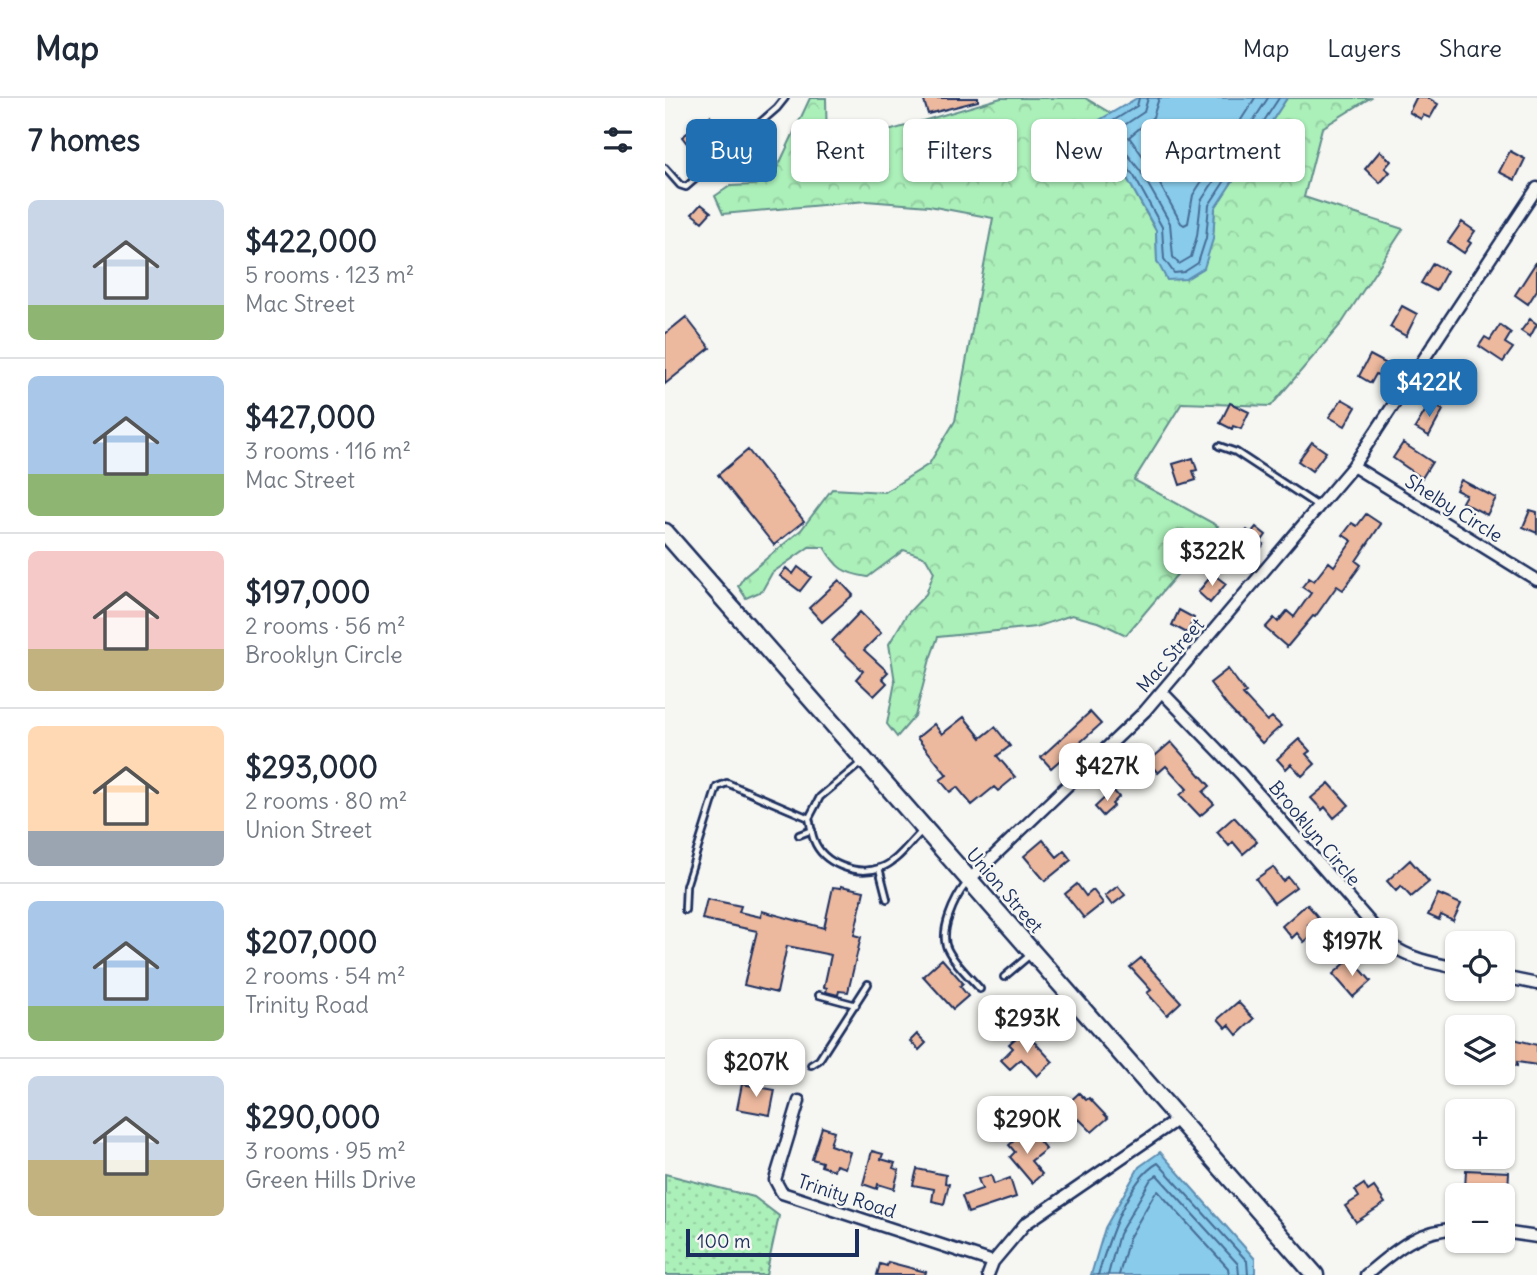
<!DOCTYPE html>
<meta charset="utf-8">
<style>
body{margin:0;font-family:Delius,sans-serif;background:#f2f2f3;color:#1f2937;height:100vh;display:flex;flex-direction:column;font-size:26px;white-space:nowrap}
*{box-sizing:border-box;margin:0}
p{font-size:23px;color:#747a83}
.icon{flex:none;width:38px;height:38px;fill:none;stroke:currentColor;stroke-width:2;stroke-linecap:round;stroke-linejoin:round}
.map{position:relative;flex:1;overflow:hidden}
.panel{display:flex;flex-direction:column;background:#fff;width:665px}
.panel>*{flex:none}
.top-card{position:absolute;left:21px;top:21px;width:665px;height:63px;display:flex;gap:14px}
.fabs{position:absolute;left:780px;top:833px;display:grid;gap:14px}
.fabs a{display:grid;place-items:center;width:70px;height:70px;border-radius:10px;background:#fff;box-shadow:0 2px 5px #0004;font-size:35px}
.scale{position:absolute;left:21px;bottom:18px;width:173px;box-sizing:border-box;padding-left:7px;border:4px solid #1b2f5e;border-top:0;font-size:19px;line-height:24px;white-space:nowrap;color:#1b2f5e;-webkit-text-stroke:5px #f6f6f2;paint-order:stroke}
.price{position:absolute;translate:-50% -60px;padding:0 16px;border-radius:14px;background:#fff;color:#222;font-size:23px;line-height:46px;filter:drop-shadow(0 2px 4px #0008)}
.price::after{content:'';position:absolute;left:50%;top:42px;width:21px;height:16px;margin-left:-10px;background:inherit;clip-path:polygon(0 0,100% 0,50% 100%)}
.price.active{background:#1f6fb2;color:#fff}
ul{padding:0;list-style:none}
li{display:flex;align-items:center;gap:21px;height:175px;padding:0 28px}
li+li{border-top:2px solid #e0e1e3}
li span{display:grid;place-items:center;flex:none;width:196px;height:140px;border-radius:10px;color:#555}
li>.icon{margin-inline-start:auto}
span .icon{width:84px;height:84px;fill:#fffc;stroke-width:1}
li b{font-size:30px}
h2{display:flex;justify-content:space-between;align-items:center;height:84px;padding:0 28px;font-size:30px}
.chip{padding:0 24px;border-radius:10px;background:#fff;box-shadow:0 2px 5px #0004;font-size:24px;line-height:63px}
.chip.active{background:#1f6fb2;color:#fff}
header{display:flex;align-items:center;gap:42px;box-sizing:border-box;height:98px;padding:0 35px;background:#fff;border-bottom:2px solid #e0e1e3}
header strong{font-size:33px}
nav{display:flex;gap:38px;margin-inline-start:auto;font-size:24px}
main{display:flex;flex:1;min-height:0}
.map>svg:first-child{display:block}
</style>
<header>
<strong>Map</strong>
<nav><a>Map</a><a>Layers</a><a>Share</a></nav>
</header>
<main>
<section class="panel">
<h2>7 homes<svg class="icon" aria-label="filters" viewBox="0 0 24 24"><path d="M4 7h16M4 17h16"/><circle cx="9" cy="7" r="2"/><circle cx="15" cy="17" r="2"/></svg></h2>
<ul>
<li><span style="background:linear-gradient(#c9d6e8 75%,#8fb573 0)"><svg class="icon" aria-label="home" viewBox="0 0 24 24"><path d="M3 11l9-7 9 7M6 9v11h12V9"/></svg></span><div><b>$422,000</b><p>5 rooms · 123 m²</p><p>Mac Street</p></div></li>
<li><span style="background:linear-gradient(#a9c7e8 70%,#8fb573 0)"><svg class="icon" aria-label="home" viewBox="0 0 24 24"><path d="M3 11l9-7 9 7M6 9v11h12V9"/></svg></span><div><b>$427,000</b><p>3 rooms · 116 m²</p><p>Mac Street</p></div></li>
<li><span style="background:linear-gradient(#f6c9c9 70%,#c2b280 0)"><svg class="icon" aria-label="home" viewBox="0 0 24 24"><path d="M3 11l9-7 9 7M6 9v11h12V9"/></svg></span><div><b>$197,000</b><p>2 rooms · 56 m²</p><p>Brooklyn Circle</p></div></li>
<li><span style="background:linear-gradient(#ffd9b3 75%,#9aa5b1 0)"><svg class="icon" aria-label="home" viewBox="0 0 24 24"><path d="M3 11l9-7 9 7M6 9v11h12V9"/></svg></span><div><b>$293,000</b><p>2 rooms · 80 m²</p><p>Union Street</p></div></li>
<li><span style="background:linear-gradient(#a9c7e8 75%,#8fb573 0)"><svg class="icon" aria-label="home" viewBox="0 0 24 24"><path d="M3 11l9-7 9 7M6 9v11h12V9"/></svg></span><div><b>$207,000</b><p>2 rooms · 54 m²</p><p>Trinity Road</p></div></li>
<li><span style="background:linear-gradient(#c9d6e8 60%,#c2b280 0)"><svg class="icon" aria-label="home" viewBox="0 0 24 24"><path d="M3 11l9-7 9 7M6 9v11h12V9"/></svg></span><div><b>$290,000</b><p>3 rooms · 95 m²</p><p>Green Hills Drive</p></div></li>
</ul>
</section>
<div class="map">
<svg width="872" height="1177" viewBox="0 0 872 1177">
<defs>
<pattern id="grass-dots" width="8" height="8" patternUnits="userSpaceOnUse" patternTransform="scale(1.75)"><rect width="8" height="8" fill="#abefb9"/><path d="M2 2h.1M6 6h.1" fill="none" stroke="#93cda1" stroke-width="1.8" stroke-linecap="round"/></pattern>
<pattern id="forest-crowns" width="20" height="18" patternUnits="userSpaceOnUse" patternTransform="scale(1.75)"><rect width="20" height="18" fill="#abefb9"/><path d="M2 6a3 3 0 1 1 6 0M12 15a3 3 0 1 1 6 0" fill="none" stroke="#93cda1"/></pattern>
</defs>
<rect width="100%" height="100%" fill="#f6f6f2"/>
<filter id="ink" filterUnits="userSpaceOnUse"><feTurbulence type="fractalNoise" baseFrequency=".0143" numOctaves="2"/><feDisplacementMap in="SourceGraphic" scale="14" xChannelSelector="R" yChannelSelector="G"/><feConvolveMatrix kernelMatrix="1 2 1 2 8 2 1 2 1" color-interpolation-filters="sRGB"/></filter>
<g filter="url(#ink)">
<path fill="url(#grass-dots)" stroke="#638f8c" stroke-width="2" d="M0,1076l89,23 25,19 -13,59h-101z"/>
<path fill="url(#forest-crowns)" stroke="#638f8c" stroke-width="2" d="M145,0h16l1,51 174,-51h84l27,16 -18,10 15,31 19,25 28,51 1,30 56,-22 2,-31 72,-110h83l-48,30 -18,69 99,32 -61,94 -71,83 -89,-3 -48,77 84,46 -92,109 -25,-12 -29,-8 -36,12 -98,10 -8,22 -15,57 -18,21 -10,-13 8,-42 -6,-38 18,-30 19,-20 8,-22 -8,-14 -22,-8 -36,27c-25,-4 -31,-8 -44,-30h-15l-37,26 -10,18 -16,7 -8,-12 6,-9 57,-47 31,-41 53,3 44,-28 26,-43 38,-203 -64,-12 -63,-5 -143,13 -8,-18 15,-10 24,-1 22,-14z"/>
<path fill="#89cbea" stroke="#5d8db2" stroke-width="2" d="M472,0h150l-72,110 -2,31 -9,29 -18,11 -19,1 -10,-19 -1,-31 -28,-50 -19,-25 -16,-31z
M495,1054l95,107v14l-5,2h-159l14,-47 34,-61z"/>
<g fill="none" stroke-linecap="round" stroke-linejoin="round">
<path stroke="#476d96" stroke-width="2" d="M474,0l-2,8 -32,20 -1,3 11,23 19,24 28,51 2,32 10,14 10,-1 14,-9 8,-25 3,-33 70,-107
M483,0l-4,14 -27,18 -1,3 6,14 19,25 29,51 3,34 6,7 12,-7 6,-21 4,-35 67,-103
M494,0l-6,19 -24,20 21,29 31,57 3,2 4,-2 5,-28 62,-97
M433,1177c10,-33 29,-95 60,-112l89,98 1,14
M443,1177l11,-41 32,-55 6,-4 81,89 1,11
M454,1177l10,-37 26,-45 3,-2 70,77 1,7"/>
</g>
<path fill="#ecb89e" stroke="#1b2f5e" stroke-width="2" d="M258,0h55v3l-50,13z
M751,0h12l10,6 -8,14 -7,-3 -2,4 -12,-7z
M45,18l11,14 -28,21 -11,-14z
M102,49l9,12 -25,20 -10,-12z
M715,53l11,10 -6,7 5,4 -10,11 -15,-14z
M845,53l15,8 -10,21 -16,-8z
M36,106l10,8 -9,10 -10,-8z
M797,124l13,9 -7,10 3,2 -7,10 -16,-11z
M872,163v29l-9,14 -13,-9z
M768,165l14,8 -11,20 -15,-8z
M737,208l15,8 -11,22 -16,-9z
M21,219l24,31 -45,36v-50z
M865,221l7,5 -7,13 -9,-6z
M835,227l11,8 -6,10 8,5 -10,14 -24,-16 6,-9 5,3z
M705,257l17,9 -7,12 -4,-2 -5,9 -12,-7z
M677,301l14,8 -11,19 -16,-9z
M565,305l19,9 -8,17 -8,-3 -1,3 -12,-6z
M765,305l13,7 -14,26 -14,-8z
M647,344l14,10 -14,19 -14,-10z
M738,345l29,19 -10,16 -29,-20z
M83,352l56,71 -30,24 -56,-70z
M528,360l4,12 -4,1 3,9 -16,5 -7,-21z
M796,382l35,18 -9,17 -25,-13 4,-7 -10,-5z
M865,412l7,2v21l-14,-6z
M701,416l15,10 -25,37 5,4 -18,25 -6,-4 -22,31 -2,-1 -26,31 -22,-19 9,-10 4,4 9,-11 7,6 17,-24 -9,-6 7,-9 5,3 15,-19 5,4 18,-25 -9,-6 9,-12 5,3z
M591,429l10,8 -5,7 3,2 -10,13 -18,-14 11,-13 4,3z
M133,469l13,10 -11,14 -20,-15 6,-8 7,6z
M548,476l13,10 -16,19 -12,-11z
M174,482l14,15 -31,27 -13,-14z
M514,512l15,8 -7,15 -15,-8z
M195,514l21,21 -17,17 24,22 -6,6 5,5 -13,13 -18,-17 7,-8 -31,-30z
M563,571l18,24 -3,2 24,26 5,-4 9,9 -19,17 -34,-36 -18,-24z
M425,614l11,12 -50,44 -10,-11z
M299,619l17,21 14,-11 15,19 -13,10 18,21 -17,14 -4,-4 -22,18 -15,-18 -7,5 -10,-12 7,-5 -30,-37 17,-14 8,10z
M634,641l11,12 -4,3 9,10 -13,12 -11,-12 -5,5 -9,-10z
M506,644l39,44 -7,6 11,12 -14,12 -20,-21 7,-6 -21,-23 -8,7 -10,-11z
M664,685l20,22 -15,13 -9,-11 -3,3 -11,-12z
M448,692l6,7 -7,7 2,2 -11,10 -8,-9z
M569,719l23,25 -14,12 -10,-12 -4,4 -12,-14z
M378,742l14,17 7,-6 7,9 -26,21 -21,-25z
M745,762l19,22 -18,15 -10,-11 -5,5 -9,-10z
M608,769l10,14 5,-4 8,10 -22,16 -18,-24z
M412,786l9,12 7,-6 10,13 -19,15 -19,-24z
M176,788l23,5 -10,44 7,2 -13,55 -9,-1 -1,4 -12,-3 1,-4 -3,-1 7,-32 -44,-9 -10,47 -33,-8 13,-54 -55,-12 5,-20 34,7 -2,6 22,5 1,-6 62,17 9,-41 8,1z
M453,788l7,9 -13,10 -7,-9z
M773,796l23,10 -8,17 -12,-6 -2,5 -11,-5z
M642,806l11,13 -10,8 7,8 -11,9 -7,-9 -5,5 -10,-12z
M476,860l40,44 -14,13 -20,-22 4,-3 -21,-23z
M686,860l20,23 -18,16 -20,-23z
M277,861l21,24 -3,3 8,10 -15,13 -30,-33z
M573,904l16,17 -17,16 -8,-10 -3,3 -8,-9z
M359,933l29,31 -16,14 -16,-17 -11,10 -9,-9 12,-12 -4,-4z
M252,936l9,9 -7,7 -9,-9z
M845,940l27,7v20l-20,-3v4l-14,-3v-18l5,1z
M77,986l33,6 -5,25 -33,-6z
M414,995l7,7 3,-2 19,20 -16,14 -13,-13 -11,11 -10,-11 12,-11 -3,-4z
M157,1029l12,4 -4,14 20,7 -5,16 -9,-3 -2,5 -13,-4 1,-4 -10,-3z
M356,1037l6,6 7,-6 12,14 -15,12 11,13 -10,9 -22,-26 5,-5 -6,-7z
M207,1053l11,3 -2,5 14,4 -2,5 6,2 -5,19 -16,-5 -1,5 -14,-5z
M252,1071l29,6 -1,8 4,1 -5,20 -12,-3 2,-12 -21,-4z
M801,1072l43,2 -1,19 -43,-2z
M326,1077l3,9 16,-6 6,19 -48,16 -6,-17 20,-7 -4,-10z
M699,1086l4,7 6,-4 11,16 -29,19 -11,-16 14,-9 -4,-7z
M223,1164l38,10 -1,3h-48l3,-11 7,2z"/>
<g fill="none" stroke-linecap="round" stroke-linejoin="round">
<g stroke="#1b2f5e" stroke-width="10">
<path id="lane" d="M0,70l15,17 6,2 91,-79 8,-10
M554,348l17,6 82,54
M196,665l-41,34 -11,21c2,7 2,15 5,22 9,24 42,36 66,28 16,-5 29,-24 41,-36
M134,737l13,-5
M214,770l8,31
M301,786c-11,14 -28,48 -18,66 7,14 22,27 32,39
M20,812l1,-24 31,-99 10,-4 82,35
M339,879l26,-22
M154,897l37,10
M146,967l8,-5 49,-76"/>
</g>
<g stroke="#1b2f5e" stroke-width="15">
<path id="street" d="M688,368l184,114
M497,594l79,82 147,169c22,16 44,20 70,25
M304,782l176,-169 208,-245 184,-278
M838,879l34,7
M134,1003l-24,79 7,13 211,69
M838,1134l34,5
M323,1177l5,-13 32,-38 153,-105
M701,1177c27,-23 53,-47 92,-46"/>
</g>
<g stroke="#1b2f5e" stroke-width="21">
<path id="primary" d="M0,434l650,743"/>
</g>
<use href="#lane" stroke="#f6f6f2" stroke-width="4.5"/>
<use href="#street" stroke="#f6f6f2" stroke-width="10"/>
<use href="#primary" stroke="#f6f6f2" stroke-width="16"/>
</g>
</g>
<g text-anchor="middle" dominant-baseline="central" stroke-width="5" stroke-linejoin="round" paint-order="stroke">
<g font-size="19" fill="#1b2f5e" stroke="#f6f6f2">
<text transform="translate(789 410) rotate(32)">Shelby Circle</text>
<text transform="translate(505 557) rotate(-49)">Mac Street</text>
<text transform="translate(650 735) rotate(50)">Brooklyn Circle</text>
<text transform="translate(340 792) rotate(49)">Union Street</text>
<text transform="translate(182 1098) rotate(18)">Trinity Road</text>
</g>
</g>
</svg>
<div class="fabs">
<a><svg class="icon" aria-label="locate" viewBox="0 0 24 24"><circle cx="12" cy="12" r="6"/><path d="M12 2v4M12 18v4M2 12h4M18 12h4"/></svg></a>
<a><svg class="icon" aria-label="layers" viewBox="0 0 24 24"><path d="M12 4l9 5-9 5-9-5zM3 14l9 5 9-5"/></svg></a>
<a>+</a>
<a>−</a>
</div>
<div class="scale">100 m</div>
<b class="price active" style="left:764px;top:321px">$422K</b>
<b class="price" style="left:547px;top:490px">$322K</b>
<b class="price" style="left:442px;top:705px">$427K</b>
<b class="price" style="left:687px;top:880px">$197K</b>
<b class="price" style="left:362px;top:957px">$293K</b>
<b class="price" style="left:91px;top:1001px">$207K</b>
<b class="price" style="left:362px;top:1058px">$290K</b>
<div class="top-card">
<a class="chip active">Buy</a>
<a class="chip">Rent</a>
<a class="chip">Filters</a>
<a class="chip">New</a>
<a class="chip">Apartment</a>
</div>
</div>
</main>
